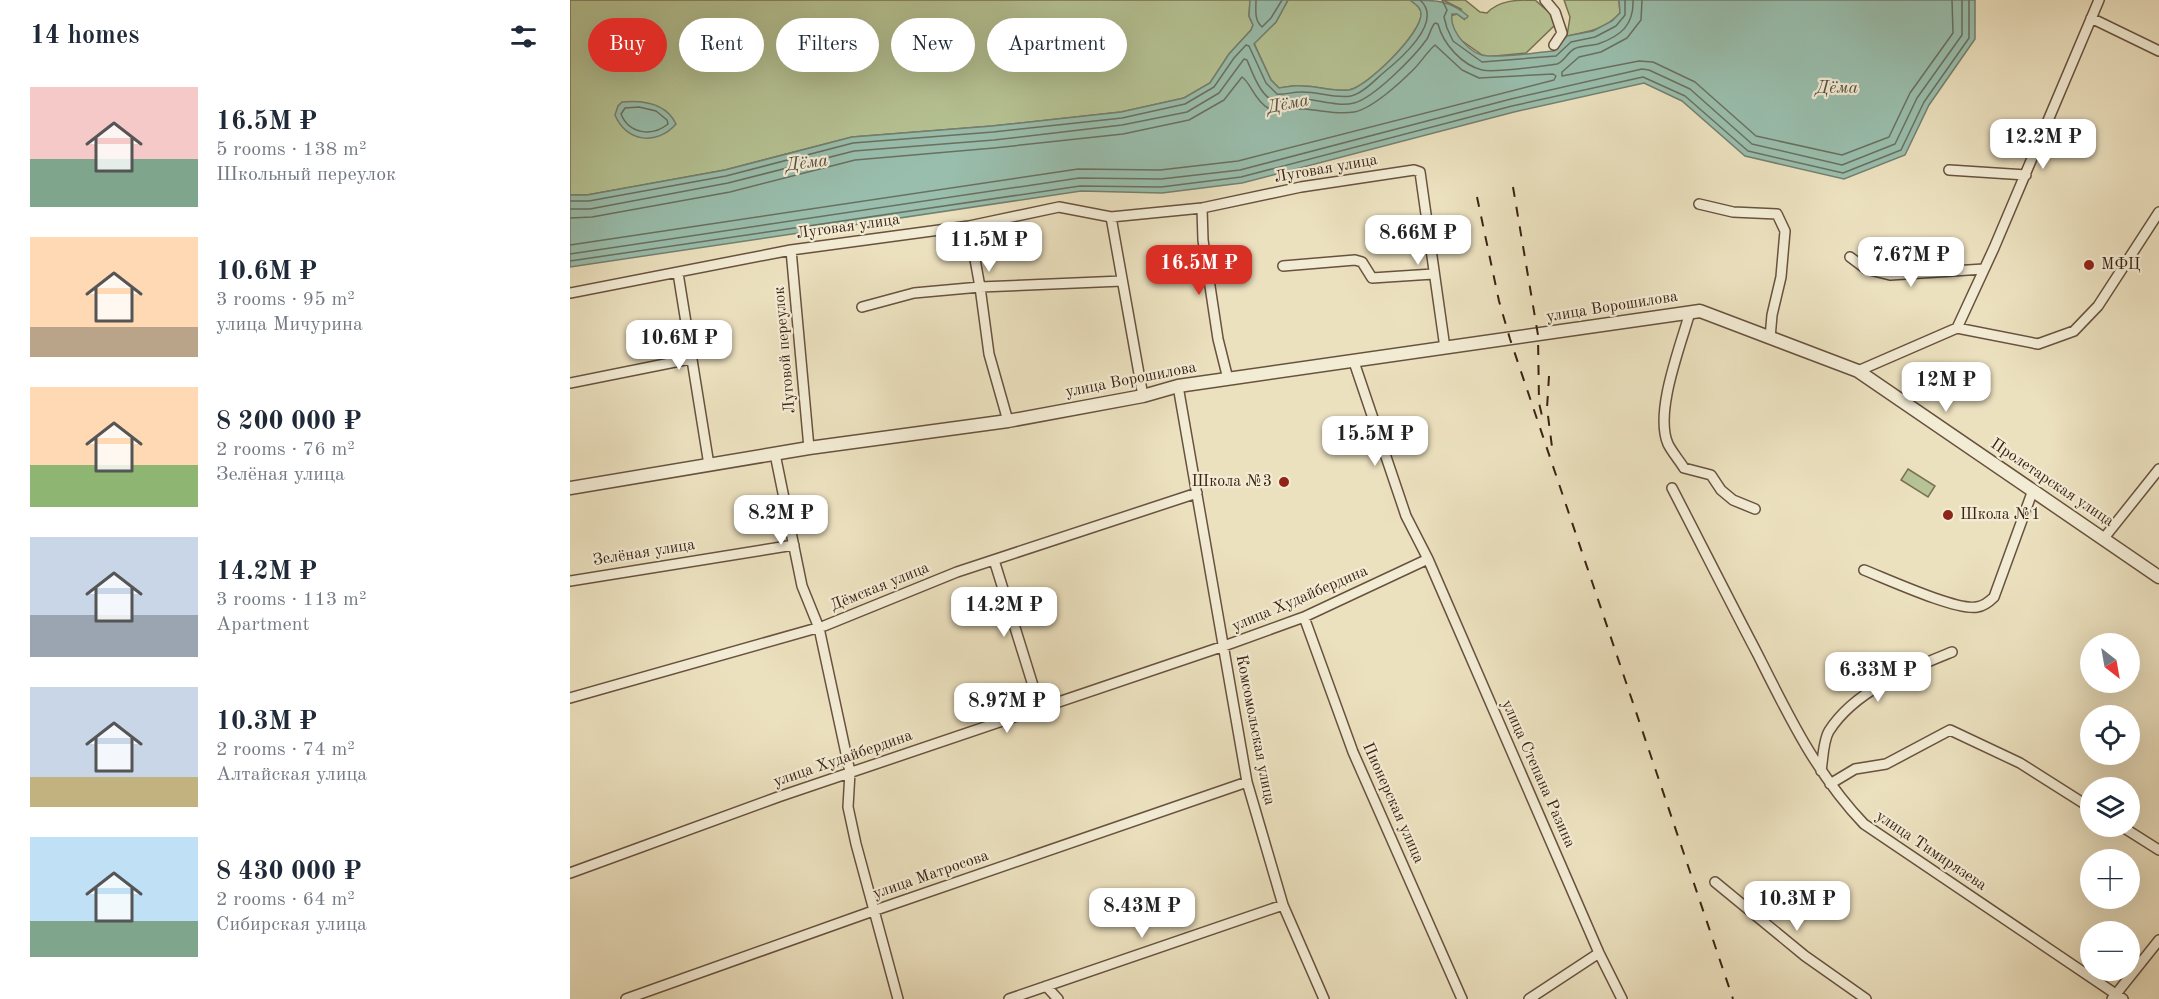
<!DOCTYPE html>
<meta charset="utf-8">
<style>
body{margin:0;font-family:"Old Standard TT",serif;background:#f2f2f3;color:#1f2937;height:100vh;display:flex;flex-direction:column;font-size:22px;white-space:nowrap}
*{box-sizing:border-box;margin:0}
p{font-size:20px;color:#747a83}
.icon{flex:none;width:33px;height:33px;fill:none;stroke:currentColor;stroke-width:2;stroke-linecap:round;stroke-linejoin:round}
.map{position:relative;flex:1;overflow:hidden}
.details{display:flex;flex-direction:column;background:#fff;width:570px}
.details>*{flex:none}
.hud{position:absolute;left:18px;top:18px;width:570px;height:54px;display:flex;gap:12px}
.needle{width:39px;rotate:149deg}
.controls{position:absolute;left:1510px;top:633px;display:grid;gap:12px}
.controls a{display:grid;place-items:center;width:60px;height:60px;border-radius:50%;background:#fff;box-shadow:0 6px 24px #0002;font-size:30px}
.price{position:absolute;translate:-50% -51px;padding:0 14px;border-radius:12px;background:#fff;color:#222;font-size:20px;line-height:39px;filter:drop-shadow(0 2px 3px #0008)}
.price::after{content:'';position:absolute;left:50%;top:36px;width:18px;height:14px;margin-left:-9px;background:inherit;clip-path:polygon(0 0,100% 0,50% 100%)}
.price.on{background:#d93025;color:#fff}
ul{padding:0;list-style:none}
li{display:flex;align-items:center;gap:18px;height:150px;padding:0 30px}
li span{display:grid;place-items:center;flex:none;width:168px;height:120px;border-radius:0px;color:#555}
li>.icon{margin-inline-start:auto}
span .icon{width:72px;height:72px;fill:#fffc;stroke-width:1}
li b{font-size:26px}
h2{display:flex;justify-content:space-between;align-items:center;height:72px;padding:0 30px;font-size:26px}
.chip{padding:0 21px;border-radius:27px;background:#fff;box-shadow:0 6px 24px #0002;font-size:21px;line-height:54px}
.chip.on{background:#d93025;color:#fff}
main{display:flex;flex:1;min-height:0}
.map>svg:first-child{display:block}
</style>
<main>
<section class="details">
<h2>14 homes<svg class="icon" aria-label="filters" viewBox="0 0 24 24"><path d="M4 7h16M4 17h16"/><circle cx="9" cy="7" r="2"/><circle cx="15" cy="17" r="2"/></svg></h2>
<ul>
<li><span style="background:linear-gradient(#f6c9c9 60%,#7fa58c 0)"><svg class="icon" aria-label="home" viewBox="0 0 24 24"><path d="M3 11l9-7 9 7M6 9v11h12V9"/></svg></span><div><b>16.5M ₽</b><p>5 rooms · 138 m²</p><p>Школьный переулок</p></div></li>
<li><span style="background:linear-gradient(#ffd9b3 75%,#b9a48a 0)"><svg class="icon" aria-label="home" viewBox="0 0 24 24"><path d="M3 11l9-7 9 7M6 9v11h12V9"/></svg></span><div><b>10.6M ₽</b><p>3 rooms · 95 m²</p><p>улица Мичурина</p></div></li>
<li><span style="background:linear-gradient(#ffd9b3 65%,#8fb573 0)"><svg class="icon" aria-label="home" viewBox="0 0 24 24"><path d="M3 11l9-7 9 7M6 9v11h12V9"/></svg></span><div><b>8 200 000 ₽</b><p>2 rooms · 76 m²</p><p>Зелёная улица</p></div></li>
<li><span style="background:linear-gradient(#c9d6e8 65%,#9aa5b1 0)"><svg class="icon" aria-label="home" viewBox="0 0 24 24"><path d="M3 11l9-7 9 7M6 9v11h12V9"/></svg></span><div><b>14.2M ₽</b><p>3 rooms · 113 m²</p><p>Apartment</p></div></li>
<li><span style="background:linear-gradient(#c9d6e8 75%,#c2b280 0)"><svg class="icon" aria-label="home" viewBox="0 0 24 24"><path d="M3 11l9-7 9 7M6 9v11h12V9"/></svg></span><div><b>10.3M ₽</b><p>2 rooms · 74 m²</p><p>Алтайская улица</p></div></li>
<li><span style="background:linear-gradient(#bfe0f5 70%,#7fa58c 0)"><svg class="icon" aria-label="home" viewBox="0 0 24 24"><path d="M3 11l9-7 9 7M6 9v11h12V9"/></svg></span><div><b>8 430 000 ₽</b><p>2 rooms · 64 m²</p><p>Сибирская улица</p></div></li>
</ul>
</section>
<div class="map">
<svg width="1589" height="999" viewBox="0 0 1589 999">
<rect width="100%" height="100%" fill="#ece1bf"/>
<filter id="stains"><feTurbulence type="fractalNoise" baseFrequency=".00333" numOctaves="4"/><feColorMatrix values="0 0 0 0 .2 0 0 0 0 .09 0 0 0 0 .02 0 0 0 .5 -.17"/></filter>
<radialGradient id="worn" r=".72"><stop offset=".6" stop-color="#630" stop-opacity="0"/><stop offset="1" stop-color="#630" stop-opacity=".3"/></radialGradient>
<path fill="#b6c394" stroke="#797254" stroke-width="1.5" d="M0,0h680l-1,16 4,9 -2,5 -22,24 -19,29 -26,15 -63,14 -129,14 -140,11 -127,33 -138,25h-17z
M718,0h122c5,4 11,7 11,14 1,19 -54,73 -72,76 -15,2 -31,-4 -46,-4 -8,-1 -16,1 -24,2l-8,-8 -17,-37 22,-21z
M873,0h22l15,12 7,1c12,-13 29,-13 48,-13l17,15 3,10 -29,28 -41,4 -27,-19 -5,-11 -3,-11 7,-2 7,5 -3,-10z
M994,0h55l1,13c-14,16 -32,19 -53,23l3,-19z
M1338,469l27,17 -7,11 -27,-17z"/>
<path fill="#99bead" stroke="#748070" stroke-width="1.5" d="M680,0h38l-12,22 -22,22 17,36 8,8c8,-1 16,-3 23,-2 16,0 32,6 47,4 18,-3 73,-57 72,-76 0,-7 -6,-10 -11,-14 24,0 40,0 58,16l-1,2 -3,1 -7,-5h-5c-3,17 19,42 36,42 22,1 44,-3 66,-5l13,-15 26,-5 19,-10 8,-8 -1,-13h356v39l-46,66 -24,50 -61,24 -99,-23 -63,-55 -38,-18 -130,29 -272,71 -80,10 -81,-2 -511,76v-72h17l138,-25 127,-33 140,-11 129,-14 63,-14 26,-15 19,-29 22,-24 2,-5 -4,-9z
M52,102c22,-2 44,1 54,22 -19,22 -50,18 -61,-9l3,-9z"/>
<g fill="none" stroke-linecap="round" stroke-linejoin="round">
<path stroke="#6a7060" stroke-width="1.5" d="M686,0c0,10 -2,20 6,27l9,-9 11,-18
M872,0l5,10 -3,7 3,11 6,13 29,21 74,-6 15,-14 24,-5 21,-11 9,-11v-15
M1072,0l-1,20 -14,18 -26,14 -22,5 -17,15v4l77,-15 14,1 42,20 61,54 86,19 47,-18 21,-44 43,-60 -1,-33
M69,107l17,4 11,9 1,4c-16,13 -39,10 -47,-10l4,-6z
M0,201h19l137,-25 127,-33 140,-11 129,-14 63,-14 29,-17 20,-29 12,-13 3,1 17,37 11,11c8,1 15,-2 23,-2 17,-1 34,7 51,4 11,-2 23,-15 31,-22 16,-13 63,-52 38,-74
M0,209h20l138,-26 126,-32 140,-11 128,-15 65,-13 32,-19 25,-34 3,1c6,14 15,42 33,42 8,0 16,-3 23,-3 17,1 35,8 51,4 20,-5 61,-47 73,-64 3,-5 4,-12 8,-16l3,1c5,20 24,41 44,46 12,3 60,-4 75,-6 8,-3 10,-11 17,-15 7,-4 17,-3 24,-5 23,-8 36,-19 35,-44
M0,218l22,-1 138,-25 125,-32 139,-12 129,-14 66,-14 35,-20 18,-23c9,6 12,23 26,31 11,6 24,0 36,1 17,1 34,6 50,3 18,-3 47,-30 60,-43 7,-7 13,-17 21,-24l27,25 17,8 74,-4 3,2 -2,4 -316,81 -78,9 -82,-1 -508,76
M0,254l509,-76 82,1 79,-9 271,-71 131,-30 7,1 41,19 62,55 90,21 53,-21 22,-46 45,-63v-35
M0,261l510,-75 81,1 80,-10 271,-71 131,-29 42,19 63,55 95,22 58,-23 23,-48 45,-64v-38"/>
<g stroke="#68523f" stroke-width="12">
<path id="minor" d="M975,0l10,12 7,21 -8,12
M1521,18l68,33
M1379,170l77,5
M1129,204l34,8 44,2 8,17 -4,46 -9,38 -2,23
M632,208l1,32 15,99 10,40
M541,217l32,179
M399,226l11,61 9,67 19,67
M221,250l18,198
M1280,257l16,12 24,6 94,-6
M713,266l72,-6 7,2 10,16 61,-4
M108,273l31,192
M0,293l221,-43 178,-24 90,-19 52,10 91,-9 99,-21 113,-17 6,2 25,176
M292,307l52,-14 66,-6 142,-6
M1120,312c-9,33 -36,100 -22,132 4,8 11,16 16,24l27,7 10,15 12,10 22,9
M1387,328l37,-80 105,-248
M784,362l52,154 22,43 171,394 23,46
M1288,371l99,-43 81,16 36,-13 24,-25 61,-94
M0,383l120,-24
M608,386l69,396 36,123 41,94
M205,454l27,132 17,42 31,144 -2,35 8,37 42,155
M1102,488c29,56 57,112 86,167 30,60 59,120 106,169l259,175
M1534,538l55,-69
M424,560l46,148
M1294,570c23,9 93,41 113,37 7,-1 12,-5 17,-10l39,-107
M0,581l224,-36
M734,617l49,135 109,247
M0,698l254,-72 133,-54 240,-79
M1251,771c2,-12 2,-30 8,-40 26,-41 81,-62 123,-79
M1260,784l25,-15 31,-5 64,-34 70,33 71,45
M1551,826l38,24
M0,873l208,-76 446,-151 80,-29 124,-58
M1145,882l90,74 61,43
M476,986l12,13
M56,999l247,-88 374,-129
M439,999l274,-94
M959,999l70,-46
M1542,999l47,-59"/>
</g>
<g stroke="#68523f" stroke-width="15">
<path id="tertiary" d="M0,488l239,-40 199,-27 135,-25 35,-10 522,-75 158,60 301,206"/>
</g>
<use href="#minor" stroke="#f3ecd5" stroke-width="9"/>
<use href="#tertiary" stroke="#f3ecd5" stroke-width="12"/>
<path stroke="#3c2214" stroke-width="2" stroke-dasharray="10 10" stroke-linecap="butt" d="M943,187l25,148 1,68 3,13
M907,197l22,104 11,38 223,660
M979,376l-2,32 5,39"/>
</g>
<g fill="#8f2418" stroke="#f3ecd5" stroke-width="2">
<circle cx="1519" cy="265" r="6"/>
<circle cx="714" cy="482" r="6"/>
<circle cx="1378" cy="515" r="6"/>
</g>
<g text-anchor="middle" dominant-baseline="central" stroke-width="4.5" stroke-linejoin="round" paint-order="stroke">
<g font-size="16" fill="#3c2214" stroke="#f3ecd5">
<text transform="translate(756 169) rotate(-10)">Луговая улица</text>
<text transform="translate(278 227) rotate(-8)">Луговая улица</text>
<text transform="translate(1042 307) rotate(-9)">улица Ворошилова</text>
<text transform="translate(215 350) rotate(-95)">Луговой переулок</text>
<text transform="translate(561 380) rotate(-11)">улица Ворошилова</text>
<text transform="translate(1482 483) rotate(34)">Пролетарская улица</text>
<text transform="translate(74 553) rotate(-9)">Зелёная улица</text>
<text transform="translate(310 587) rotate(-22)">Дёмская улица</text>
<text transform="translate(730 599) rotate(-23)">улица Худайбердина</text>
<text transform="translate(685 730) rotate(79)">Комсомольская улица</text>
<text transform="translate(273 759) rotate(-19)">улица Худайбердина</text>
<text transform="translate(968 774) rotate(66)">улица Степана Разина</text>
<text transform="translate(823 803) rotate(66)">Пионерская улица</text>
<text transform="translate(1361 851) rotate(34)">улица Тимирязева</text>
<text transform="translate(361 875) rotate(-19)">улица Матросова</text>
</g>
<g font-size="16" fill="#3c2214" stroke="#f3ecd5" text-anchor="start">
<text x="1531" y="265">МФЦ</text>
<text x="702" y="482" text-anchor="end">Школа №3</text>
<text x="1390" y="515">Школа №1</text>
</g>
<g font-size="18" font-style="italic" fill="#585142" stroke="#f3ecd5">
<text x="1267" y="88">Дёма</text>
<text transform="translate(718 104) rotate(-11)">Дёма</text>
<text transform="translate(237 163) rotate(-7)">Дёма</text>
</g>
</g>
<rect width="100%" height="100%" filter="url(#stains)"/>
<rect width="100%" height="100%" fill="url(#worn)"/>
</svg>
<div class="controls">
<a><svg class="needle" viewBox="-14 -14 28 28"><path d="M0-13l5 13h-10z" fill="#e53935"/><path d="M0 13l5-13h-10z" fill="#747a83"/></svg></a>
<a><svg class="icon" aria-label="locate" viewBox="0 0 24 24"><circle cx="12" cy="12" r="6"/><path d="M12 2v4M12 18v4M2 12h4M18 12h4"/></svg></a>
<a><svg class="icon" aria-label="layers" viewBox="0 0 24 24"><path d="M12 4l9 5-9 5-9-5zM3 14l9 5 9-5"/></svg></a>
<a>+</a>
<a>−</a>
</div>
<b class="price" style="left:1473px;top:170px">12.2M ₽</b>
<b class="price" style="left:848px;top:266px">8.66M ₽</b>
<b class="price" style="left:419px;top:273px">11.5M ₽</b>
<b class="price" style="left:1341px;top:288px">7.67M ₽</b>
<b class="price on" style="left:629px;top:296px">16.5M ₽</b>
<b class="price" style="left:109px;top:371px">10.6M ₽</b>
<b class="price" style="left:1376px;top:413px">12M ₽</b>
<b class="price" style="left:805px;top:467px">15.5M ₽</b>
<b class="price" style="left:211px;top:546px">8.2M ₽</b>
<b class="price" style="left:434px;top:638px">14.2M ₽</b>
<b class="price" style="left:1308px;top:703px">6.33M ₽</b>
<b class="price" style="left:437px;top:734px">8.97M ₽</b>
<b class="price" style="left:1227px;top:932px">10.3M ₽</b>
<b class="price" style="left:572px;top:939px">8.43M ₽</b>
<div class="hud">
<a class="chip on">Buy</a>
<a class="chip">Rent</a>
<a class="chip">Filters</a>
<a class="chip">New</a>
<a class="chip">Apartment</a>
</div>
</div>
</main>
